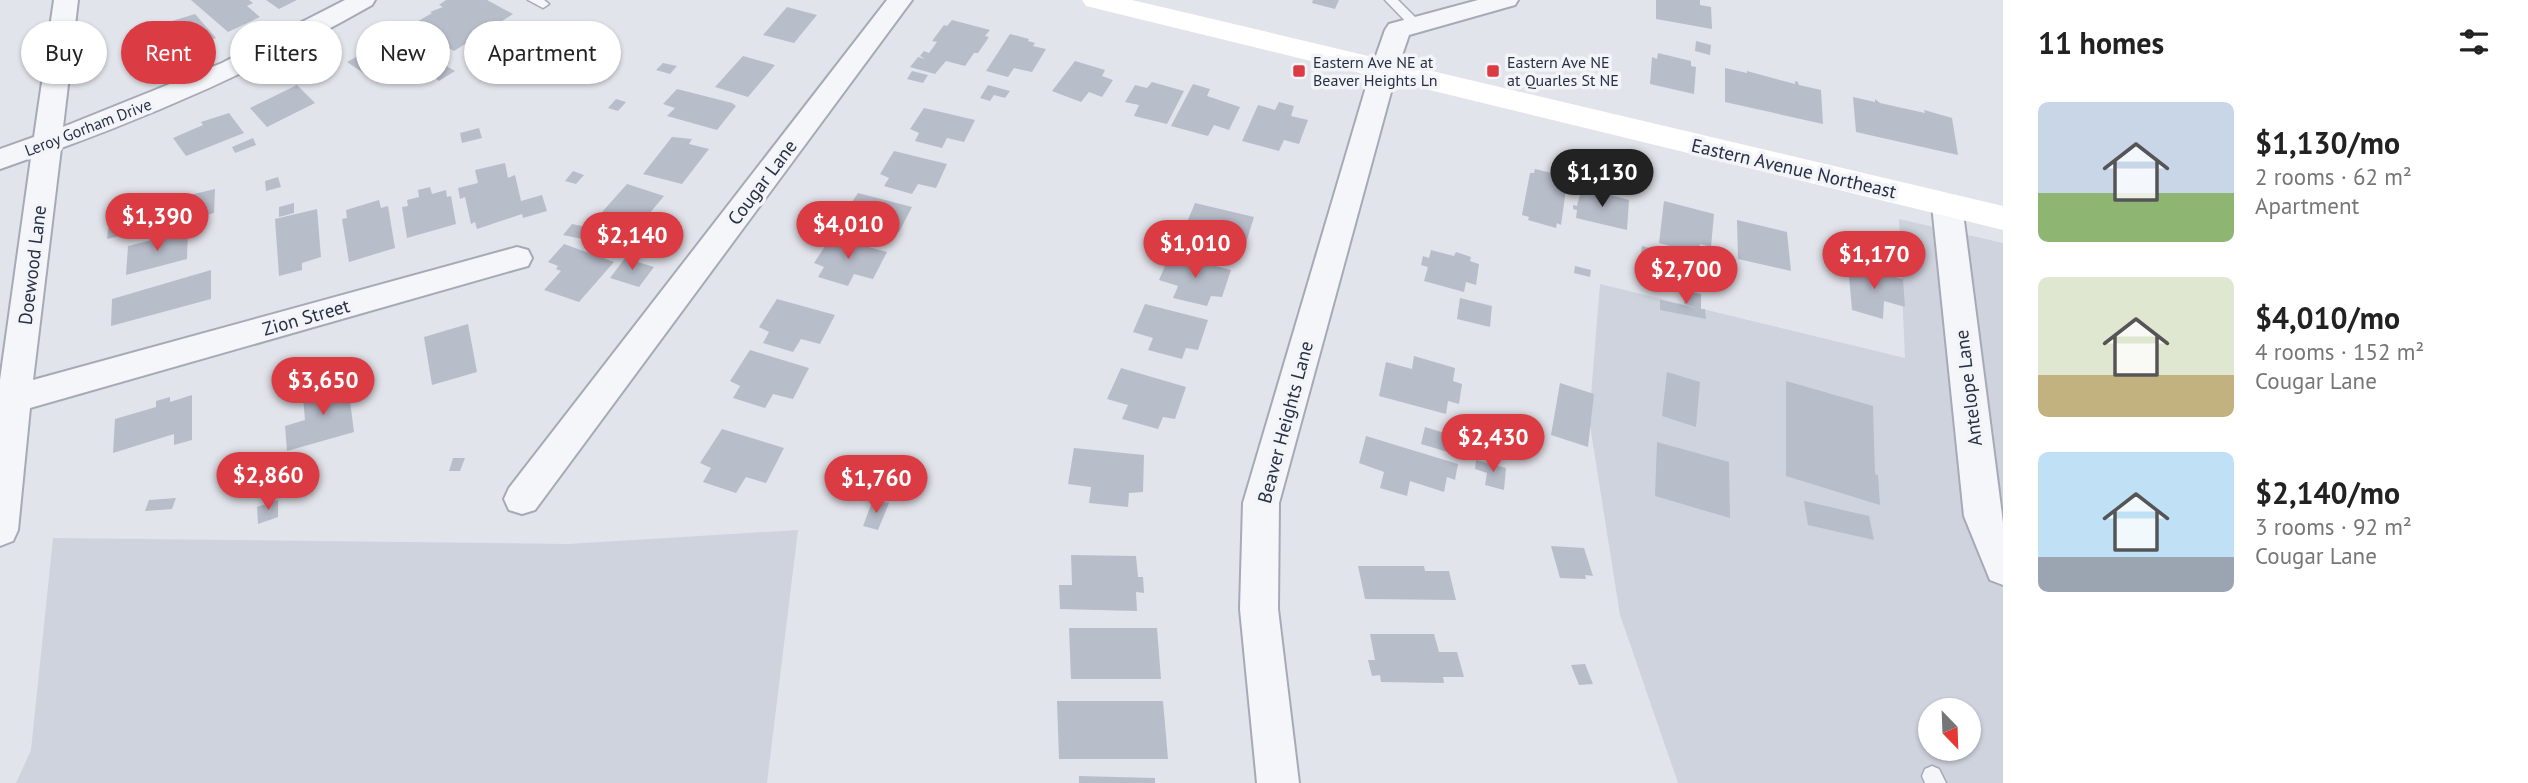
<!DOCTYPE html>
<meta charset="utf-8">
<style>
body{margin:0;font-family:"PT Sans",sans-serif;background:#f2f2f2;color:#222;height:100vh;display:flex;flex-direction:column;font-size:26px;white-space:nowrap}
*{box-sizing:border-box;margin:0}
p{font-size:23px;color:#767676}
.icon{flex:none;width:38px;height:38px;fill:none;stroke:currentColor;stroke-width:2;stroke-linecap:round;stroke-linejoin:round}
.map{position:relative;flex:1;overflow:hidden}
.panel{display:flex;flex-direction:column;background:#fff;width:525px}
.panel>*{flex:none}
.hud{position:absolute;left:21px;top:21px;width:665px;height:63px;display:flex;gap:14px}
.needle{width:46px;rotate:157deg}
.buttons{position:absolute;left:1918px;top:698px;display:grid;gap:14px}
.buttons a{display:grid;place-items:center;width:63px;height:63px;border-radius:50%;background:#fff;box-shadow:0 2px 5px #0004;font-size:35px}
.price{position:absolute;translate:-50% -60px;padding:0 16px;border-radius:24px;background:#db3c44;color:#fff;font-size:23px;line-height:46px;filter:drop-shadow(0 2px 4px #0008)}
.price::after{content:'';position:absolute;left:50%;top:42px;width:21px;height:16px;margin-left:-10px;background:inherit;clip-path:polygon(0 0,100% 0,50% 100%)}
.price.current{background:#222;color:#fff}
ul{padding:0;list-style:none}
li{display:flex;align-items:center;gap:21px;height:175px;padding:0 35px}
li span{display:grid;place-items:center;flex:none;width:196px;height:140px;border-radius:10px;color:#555}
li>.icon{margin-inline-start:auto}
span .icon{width:84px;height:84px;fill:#fffc;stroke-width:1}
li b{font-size:30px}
h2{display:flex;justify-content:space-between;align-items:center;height:84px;padding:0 35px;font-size:30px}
.tag{padding:0 24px;border-radius:32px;background:#fff;box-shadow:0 2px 5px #0004;font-size:24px;line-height:63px}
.tag.current{background:#db3c44;color:#fff}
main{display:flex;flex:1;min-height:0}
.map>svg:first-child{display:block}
</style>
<main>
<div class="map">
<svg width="2003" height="783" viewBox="0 0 2003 783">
<rect width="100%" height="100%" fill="#e2e4eb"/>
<path fill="#cfd3de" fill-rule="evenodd" d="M1899,219l104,24v540h-325l-58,-168 -31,-196 11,-135 305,74zM1930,710h39v39h-39z
M798,530l-31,253h-751l15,-33 22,-212 515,6z"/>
<path fill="#b8bdca" d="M191,0h58l4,3 -6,3 13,11 -32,15z
M266,0h31l-18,9z
M446,0h41l26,14 -59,37 -44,-25 22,-13 -2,-1 13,-5 -4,-2z
M1313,0h26l-4,9 -23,-6z
M1656,0h44v5l11,2 1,22 -56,-10z
M787,7l30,8 -23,28 -31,-8z
M195,14l21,24 -35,15 -22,-28z
M952,20l38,10 -5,6 4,1 -11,16h-4l-9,13 -19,-5 -11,13 -25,-7 8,-10 7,2 -5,-3 4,-5 5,2 8,-11 -5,-1 12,-16 3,1z
M392,30l26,16 -3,2 10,6 -47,29 -31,-21 20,-11 -5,-4z
M1010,34l19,5 -1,2 7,2 -2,3 13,3 -14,23 -18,-4 -6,9 -22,-6z
M1696,41l15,4 -1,10 -15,-4z
M1658,53l33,8v5l5,1 -2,27 -44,-10 2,-27 5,2z
M743,56l32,9 -27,32 -33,-10z
M1075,61l30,9 -3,6 11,4 -11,17 -13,-5 -8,10 -29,-11z
M441,63l14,8 -16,10 -13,-9z
M663,63l14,3 -7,8 -14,-4z
M1725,68l22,5v-2l48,13v-3l3,1 1,3 22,5 2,34 -98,-22z
M912,71l16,4 -5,8 -16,-4z
M1152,82l32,9 -17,33 -33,-8 5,-11 -14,-3 10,-17 12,3z
M1193,84l17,5 -3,7 33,11 -11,23 -15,-5 -6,11 -37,-10z
M297,85l18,18 -48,24 -17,-19z
M988,85l22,6 -5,7 -11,-3 -4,6 -10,-3z
M677,89l55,14 4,3 -19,24 -50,-14 8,-8 -12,-4z
M1853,97l22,5v-3l5,4 45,10 -1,-3 28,8 6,37 -102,-23z
M616,99l10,3 -8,9 -10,-3z
M1279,102l15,4 -3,10 17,4 -9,24 -15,-4 -5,11 -37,-10 16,-36 17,5z
M924,108l51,12 -11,22 -17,-4 -5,10 -27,-7 4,-8 -9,-4z
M229,113l15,20 -58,23 -13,-18 30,-13 -2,-3z
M479,128l3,10 -20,5 -2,-10z
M672,137l20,2 -3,5 20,5 -27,35 -39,-10z
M253,138l3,7 -21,8 -3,-6z
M894,151l53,13 -11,24 -18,-4 -6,10 -28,-8 5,-8 -9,-4z
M505,163l3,15 7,-3 6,26 21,-6 5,16 -24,7 -1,-4 -45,15 -2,-7 -4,2 -6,-27 -5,2 -2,-11 20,-5 -3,-13z
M1535,169l29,7 -1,5 4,1 -6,43 -4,-2 -1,5 -28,-8 1,-3 -7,-2 8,-42h4z
M573,171l11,4 -8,9 -11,-3z
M278,177l3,10 -15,4 -1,-10z
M627,184l37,12 -30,36 -39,-12z
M430,187l2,7 14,-4 1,7 4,-1 5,28 -49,14 -5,-31 6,-1 -1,-6 12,-3 -1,-7z
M1580,187l49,13 -2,30 -51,-12 1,-8 -4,-1v-4l4,1 3,-12 -4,-4 3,1z
M215,189l-1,24 -107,26 3,-25z
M858,193l54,14 -13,25 -18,-5 -6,11 -29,-8 5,-9 -9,-4z
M379,200l2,8 7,-2 7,42 -46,14 -7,-43 5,-1 -1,-8z
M1664,201l50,13 -3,33 -11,-3 -1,10 -40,-11z
M294,203v10l-15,4v-10z
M1195,203l59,14 -8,26 -11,-2 -4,9 -32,-7 5,-11 -19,-5z
M317,209l4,48 -19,6v7l-23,6 -4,-57z
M1737,220l50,12 4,39 -53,-12z
M572,224l19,4 -9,11 -19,-4z
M188,231l-1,28 -61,16 2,-29z
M831,237l56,15 -14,27 -19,-5 -6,12 -30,-9 6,-10 -10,-4z
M564,244l50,18 -35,40 -35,-12 17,-19 -5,-2 2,-3 -10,-4z
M1642,246l37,10 -3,24 -37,-10z
M1431,250l23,6 2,-4 15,5 -1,4 9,3 -3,21 -10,-3 -2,10 -40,-11 4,-14 -7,-2 2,-9 6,2z
M1170,254l61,16 -9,27 -11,-1 -4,10 -34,-8 5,-12 -19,-6z
M625,258l29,9 -15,20 -29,-9z
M1867,264l13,4v5l23,6 2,28 -21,-6 -1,18 -31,-9 -4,-45 19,5z
M1575,266l16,4 -1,7 -16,-4z
M211,270v29l-100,27 1,-27z
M1683,290l18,4v15h4l1,10 -46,-9v-10l37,8 -13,-4z
M1460,298l32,8 -2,21 -33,-8z
M777,299l58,16 -15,29 -19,-5 -8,13 -30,-9 6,-11 -10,-5z
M1145,304l63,16 -10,30 -12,-2 -4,11 -34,-9 5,-12 -20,-6z
M468,324l9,48 -45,13 -8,-48z
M750,350l59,18 -16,31 -20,-5 -8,14 -32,-10 7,-12 -10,-5z
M1414,356l41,12 -2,13 9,3 -3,20 -11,-3 -2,13 -67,-18 7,-34 26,7z
M1121,368l65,19 -11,32 -12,-2 -5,12 -36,-10 6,-14 -21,-6z
M1667,372l33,10 -4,45 -34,-11z
M347,377l7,55 -67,19 -2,-25 20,-6 -2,-23 20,-6v-7z
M1786,381l87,25 2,68 3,1 2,30 -94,-29z
M1560,383l34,11 -6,53 -37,-12z
M192,395v45l-18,5v-11l-61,19 2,-34 41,-12v-6l14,-4v5z
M1425,427l36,11 -3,17 -37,-11z
M722,429l62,19 -18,35 -20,-6 -10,16 -33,-11 8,-14 -11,-5z
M1366,436l92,28 -3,16 -8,-3 -3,15 -34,-11 -3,15 -27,-8 4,-16 -25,-9z
M1657,442l72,20 1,56 -75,-22z
M1074,448l70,7 -1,37 -14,1 -1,14 -39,-4 2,-16 -23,-3z
M453,458h12l-5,13h-11z
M1476,460l30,8 -2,22 -19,-5 2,-12 -12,-4z
M176,498l-4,11 -27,2 4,-11z
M278,500v17l-20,7 -1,-17z
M873,500l16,3 -11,27 -15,-4z
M1804,501l65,15 5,24 -66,-15z
M1551,546l33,2 9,28 -8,-1 1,4 -26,-1z
M1071,555l65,1 2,21h5l1,16 -8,-1 1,19 -77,-2 -1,-24h13z
M1358,566h66l1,5h24l7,29 -91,-1z
M1069,628h88l4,51h-90z
M1370,634h64l5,18h18l7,25h-21l1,6 -63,-1 -1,-7 -8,1 -4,-16h7z
M1585,664l8,20 -14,1 -8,-20z
M1057,701h106l5,58h-109z
M1079,776l76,2v5h-76z"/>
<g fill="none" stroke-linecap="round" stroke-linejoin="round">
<g stroke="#a6aab6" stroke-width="3">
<path id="service" d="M528,0h16l5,4 -6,4z
M1385,0h13l22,22v6h-8z
M1932,766l7,3 7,14h-21l-3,-7 3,-7z"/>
</g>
<g stroke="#a6aab6" stroke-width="4">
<path id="minor" d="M54,0h24l-15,127 159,-64 123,-63h30l-3,5c-100,57 -204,104 -311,143l-28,232 484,-133 11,3 4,8 -4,8 -11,3 -487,139 -12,122 -5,11 -13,5v-166l31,-222 -31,11v-20l34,-12z
M887,0h25l-377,510 -13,4 -13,-4 -5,-11 5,-11z
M1478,0h40l-3,5 -106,30 -12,35 -118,433 -1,106 21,174h-42l-17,-174 3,-106 128,-433 14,-40 4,-6z
M1947,195l10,3 5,7 41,318v62l-13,-5 -26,-64 -32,-311 5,-7z"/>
</g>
<use href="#service" fill="#f5f6f9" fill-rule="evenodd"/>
<use href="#minor" fill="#f5f6f9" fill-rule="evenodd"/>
<path fill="#fff" fill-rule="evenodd" d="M1082,0h50l871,206v24l-917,-224z"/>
</g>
<g fill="#db3c44" stroke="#f2f4f8" stroke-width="2.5">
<rect x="1292" y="64" width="14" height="14" rx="3.5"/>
<rect x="1486" y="64" width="14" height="14" rx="3.5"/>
</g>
<g text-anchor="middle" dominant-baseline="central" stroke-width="7" stroke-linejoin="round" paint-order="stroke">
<g font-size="16" fill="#283045" stroke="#f2f4f8" text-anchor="start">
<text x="1313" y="62">Eastern Ave NE at<tspan x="1313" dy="18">Beaver Heights Ln</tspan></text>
<text x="1507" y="62">Eastern Ave NE<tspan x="1507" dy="18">at Quarles St NE</tspan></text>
</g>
<g font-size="16" fill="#283045" stroke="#f2f4f8">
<text transform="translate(88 127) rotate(-21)">Leroy Gorham Drive</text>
</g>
<g font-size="19" fill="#283045" stroke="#f2f4f8">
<text transform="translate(1794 168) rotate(13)">Eastern Avenue Northeast</text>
<text transform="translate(762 182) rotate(-53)">Cougar Lane</text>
<text transform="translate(32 265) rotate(-83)">Doewood Lane</text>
<text transform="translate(306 317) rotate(-16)">Zion Street</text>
<text transform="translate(1968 388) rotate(-97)">Antelope Lane</text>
<text transform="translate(1285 422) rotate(-75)">Beaver Heights Lane</text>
</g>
</g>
</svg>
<div class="buttons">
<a><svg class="needle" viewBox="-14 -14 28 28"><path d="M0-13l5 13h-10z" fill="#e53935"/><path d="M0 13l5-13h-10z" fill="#767676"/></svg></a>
</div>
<b class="price current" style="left:1602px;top:209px">$1,130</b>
<b class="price" style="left:157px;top:253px">$1,390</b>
<b class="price" style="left:848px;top:261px">$4,010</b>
<b class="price" style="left:632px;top:272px">$2,140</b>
<b class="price" style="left:1195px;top:280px">$1,010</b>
<b class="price" style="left:1874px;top:291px">$1,170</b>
<b class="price" style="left:1686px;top:306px">$2,700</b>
<b class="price" style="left:323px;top:417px">$3,650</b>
<b class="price" style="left:1493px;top:474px">$2,430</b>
<b class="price" style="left:268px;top:512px">$2,860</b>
<b class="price" style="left:876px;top:515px">$1,760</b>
<div class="hud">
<a class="tag">Buy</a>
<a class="tag current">Rent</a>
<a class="tag">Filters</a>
<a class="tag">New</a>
<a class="tag">Apartment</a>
</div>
</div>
<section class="panel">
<h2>11 homes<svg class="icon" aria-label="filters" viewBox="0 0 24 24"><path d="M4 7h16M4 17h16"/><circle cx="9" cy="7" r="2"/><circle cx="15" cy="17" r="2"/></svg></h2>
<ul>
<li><span style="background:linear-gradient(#c9d6e8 65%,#8fb573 0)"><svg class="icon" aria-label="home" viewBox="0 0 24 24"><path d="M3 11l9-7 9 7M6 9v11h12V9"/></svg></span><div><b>$1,130/mo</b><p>2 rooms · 62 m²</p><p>Apartment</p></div></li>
<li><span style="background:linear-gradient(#dfe7d0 70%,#c2b280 0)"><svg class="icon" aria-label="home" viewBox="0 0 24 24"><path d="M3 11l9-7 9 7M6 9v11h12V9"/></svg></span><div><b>$4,010/mo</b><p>4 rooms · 152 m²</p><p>Cougar Lane</p></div></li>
<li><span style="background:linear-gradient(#bfe0f5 75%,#9aa5b1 0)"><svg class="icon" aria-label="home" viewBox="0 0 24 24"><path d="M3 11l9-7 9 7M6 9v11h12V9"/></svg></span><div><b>$2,140/mo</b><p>3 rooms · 92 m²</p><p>Cougar Lane</p></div></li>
</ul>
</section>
</main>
